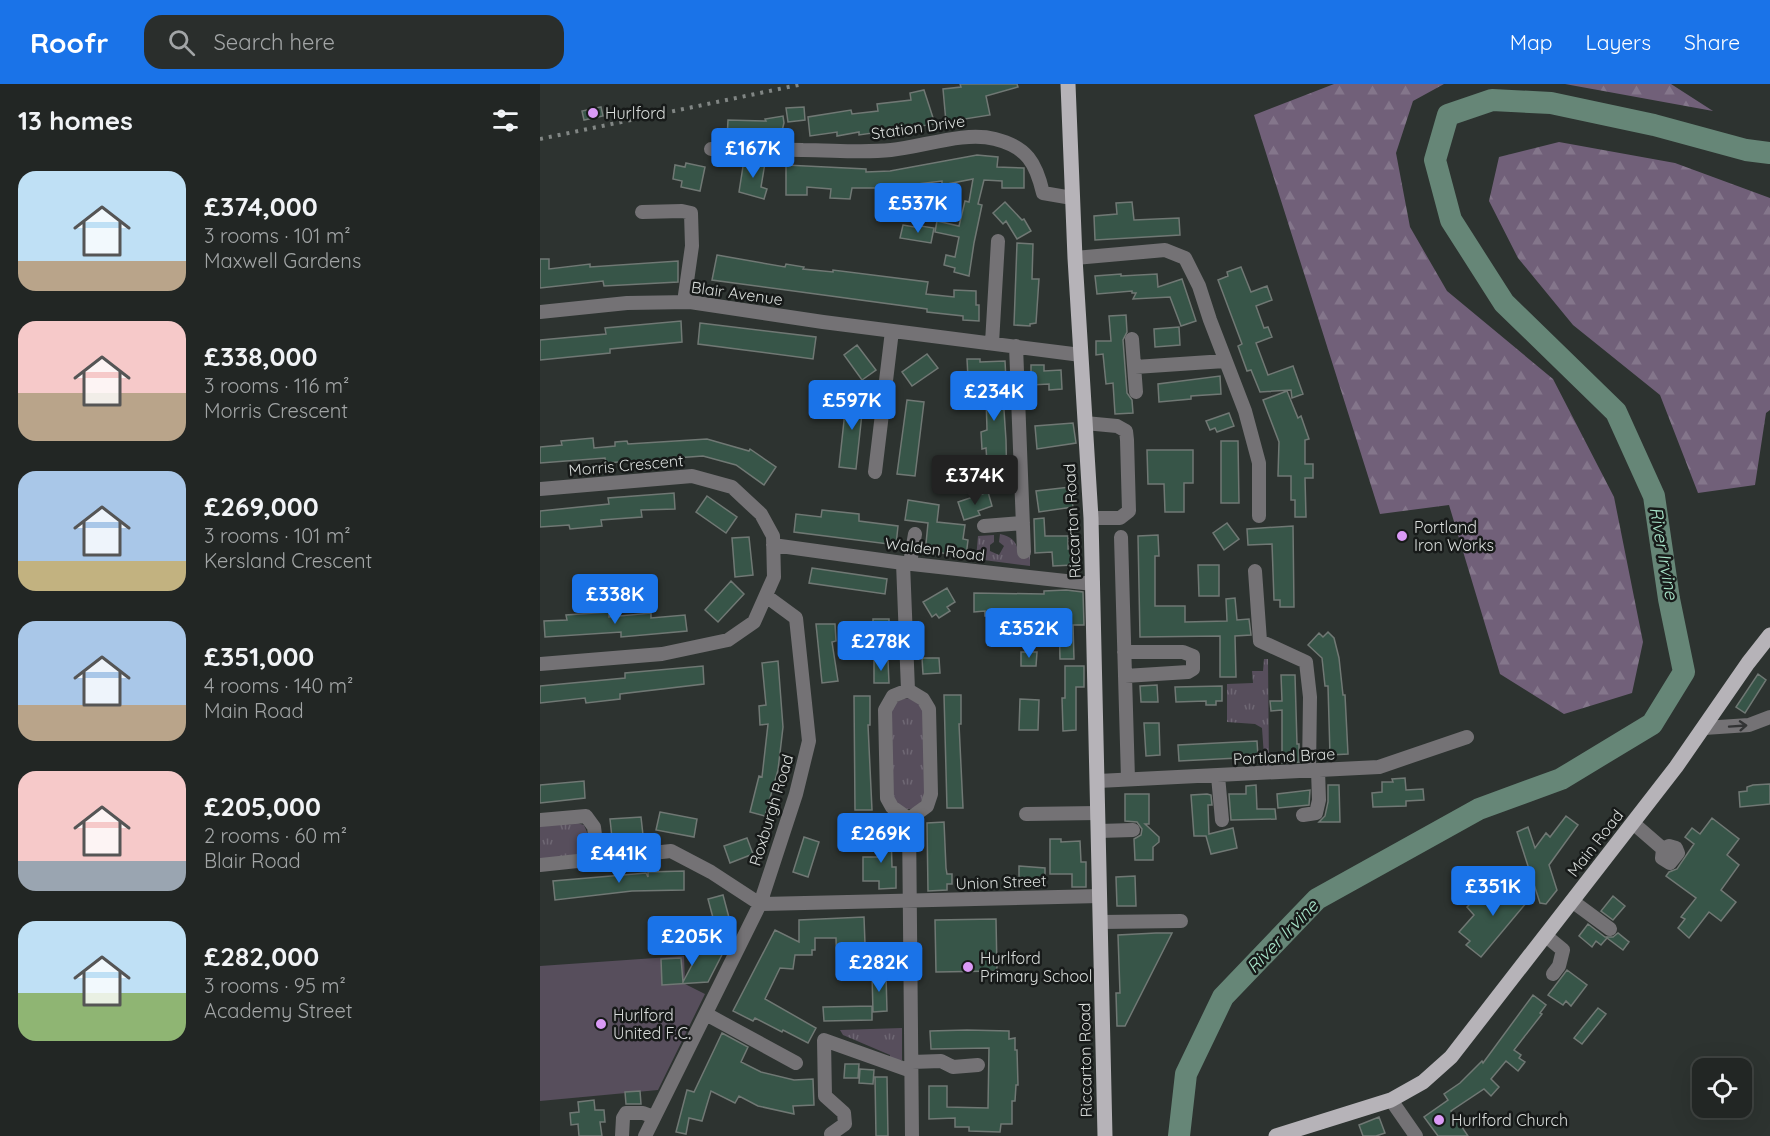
<!DOCTYPE html>
<meta charset="utf-8">
<style>
body{margin:0;font-family:Quicksand,sans-serif;background:#2a2e2c;color:#f1f3f6;height:100vh;display:flex;flex-direction:column;font-size:22px;white-space:nowrap}
*{box-sizing:border-box;margin:0}
p{font-size:20px;color:#a2a5a6}
.icon{flex:none;width:33px;height:33px;fill:none;stroke:currentColor;stroke-width:2;stroke-linecap:round;stroke-linejoin:round}
.map{position:relative;flex:1;overflow:hidden}
.panel{display:flex;flex-direction:column;background:#222624;width:540px}
.panel>*{flex:none}
.fabs{position:absolute;left:1152px;top:974px;display:grid;gap:12px}
.fabs a{display:grid;place-items:center;width:60px;height:60px;border-radius:12px;background:#222624;box-shadow:0 6px 24px #0002,0 0 0 2px #3f4341;font-size:30px}
.price{position:absolute;translate:-50% -51px;padding:0 14px;border-radius:6px;background:#1a73e8;color:#fff;font-size:20px;line-height:39px;filter:drop-shadow(0 2px 3px #0008)}
.price::after{content:'';position:absolute;left:50%;top:36px;width:18px;height:14px;margin-left:-9px;background:inherit;clip-path:polygon(0 0,100% 0,50% 100%)}
.price.on{background:#222;color:#fff}
ul{padding:0;list-style:none}
li{display:flex;align-items:center;gap:18px;height:150px;padding:0 18px}
li span{display:grid;place-items:center;flex:none;width:168px;height:120px;border-radius:18px;color:#555}
li>.icon{margin-inline-start:auto}
span .icon{width:72px;height:72px;fill:#fffc;stroke-width:1}
li b{font-size:26px}
h2{display:flex;justify-content:space-between;align-items:center;height:72px;padding:0 18px;font-size:26px}
header{display:flex;align-items:center;gap:36px;box-sizing:border-box;height:84px;padding:0 30px;background:#1a73e8;color:#fff}
header strong{font-size:28px}
nav{display:flex;gap:33px;margin-inline-start:auto;font-size:21px}
.search{width:420px;height:54px;background:#2a2e2c;display:flex;align-items:center;gap:15px;box-sizing:border-box;padding:0 21px;border-radius:18px;color:#a2a5a6;font-size:22px}
main{display:flex;flex:1;min-height:0}
.map>svg:first-child{display:block}
</style>
<header>
<strong>Roofr</strong>
<div class="search"><svg class="icon" aria-label="search" viewBox="0 0 24 24"><circle cx="10" cy="10" r="6"/><path d="M15 15l6 6"/></svg>Search here</div>
<nav><a>Map</a><a>Layers</a><a>Share</a></nav>
</header>
<main>
<section class="panel">
<h2>13 homes<svg class="icon" aria-label="filters" viewBox="0 0 24 24"><path d="M4 7h16M4 17h16"/><circle cx="9" cy="7" r="2"/><circle cx="15" cy="17" r="2"/></svg></h2>
<ul>
<li><span style="background:linear-gradient(#bfe0f5 75%,#b9a48a 0)"><svg class="icon" aria-label="home" viewBox="0 0 24 24"><path d="M3 11l9-7 9 7M6 9v11h12V9"/></svg></span><div><b>£374,000</b><p>3 rooms · 101 m²</p><p>Maxwell Gardens</p></div></li>
<li><span style="background:linear-gradient(#f6c9c9 60%,#b9a48a 0)"><svg class="icon" aria-label="home" viewBox="0 0 24 24"><path d="M3 11l9-7 9 7M6 9v11h12V9"/></svg></span><div><b>£338,000</b><p>3 rooms · 116 m²</p><p>Morris Crescent</p></div></li>
<li><span style="background:linear-gradient(#a9c7e8 75%,#c2b280 0)"><svg class="icon" aria-label="home" viewBox="0 0 24 24"><path d="M3 11l9-7 9 7M6 9v11h12V9"/></svg></span><div><b>£269,000</b><p>3 rooms · 101 m²</p><p>Kersland Crescent</p></div></li>
<li><span style="background:linear-gradient(#a9c7e8 70%,#b9a48a 0)"><svg class="icon" aria-label="home" viewBox="0 0 24 24"><path d="M3 11l9-7 9 7M6 9v11h12V9"/></svg></span><div><b>£351,000</b><p>4 rooms · 140 m²</p><p>Main Road</p></div></li>
<li><span style="background:linear-gradient(#f6c9c9 75%,#9aa5b1 0)"><svg class="icon" aria-label="home" viewBox="0 0 24 24"><path d="M3 11l9-7 9 7M6 9v11h12V9"/></svg></span><div><b>£205,000</b><p>2 rooms · 60 m²</p><p>Blair Road</p></div></li>
<li><span style="background:linear-gradient(#bfe0f5 60%,#8fb573 0)"><svg class="icon" aria-label="home" viewBox="0 0 24 24"><path d="M3 11l9-7 9 7M6 9v11h12V9"/></svg></span><div><b>£282,000</b><p>3 rooms · 95 m²</p><p>Academy Street</p></div></li>
</ul>
</section>
<div class="map">
<svg width="1230" height="1052" viewBox="0 0 1230 1052">
<defs>
<pattern id="grass-tufts" width="24" height="20" patternUnits="userSpaceOnUse" patternTransform="scale(1.5)"><rect width="24" height="20" fill="#574e5c"/><path d="M3 7l-1-3M5 7V3M7 7l1-3M15 17l-1-3M17 17v-4M19 17l1-3" fill="none" stroke="#6e6773"/></pattern>
<pattern id="forest-firs" width="22" height="20" patternUnits="userSpaceOnUse" patternTransform="scale(1.5)"><rect width="22" height="20" fill="#716079"/><path d="M5 1l3.5 6h-7zM16 11l3.5 6h-7z" fill="#84768b"/></pattern>
</defs>
<rect width="100%" height="100%" fill="#2d3330"/>
<path fill="url(#grass-tufts)" d="M460,450c13,3 17,8 19,22h11v10l-54,-7 2,-23 16,-1v7l-4,3v6l9,4 5,-9 -5,-4z
M724,575h4l1,108 -7,1v-11l2,-1 -2,-28 -7,-4 -28,-2v-38l26,-1 -1,-12h11z
M370,614l9,4 4,8 2,81c-4,22 -23,24 -34,6l-2,-83c5,-11 9,-15 21,-16z
M34,738l10,3c4,10 10,21 2,31l-46,4v-34z
M362,944v32h-12v-5l-47,-20 -3,-5z"/>
<path fill="url(#forest-firs)" d="M794,0h110l-31,17 -17,52 14,74 37,64 106,88 61,118 29,145 -11,51 -68,21 -64,-40 -51,-169 -69,9 -126,-399z
M1026,0h105l42,27 -148,-27z
M1019,58l116,21 95,35v212l-4,3 -11,72 -57,8 -38,-98 -87,-70 -55,-67 -29,-57 10,-44z"/>
<path fill="#574e5c" d="M144,872l1,28 20,10 -47,96 -118,11v-135z"/>
<g fill="none" stroke-linecap="round" stroke-linejoin="round">
<path stroke="#668677" stroke-width="22" d="M639,1052l7,-62 37,-77 94,-98 162,-90 82,-30 91,-55 32,-52 -15,-73 -15,-103 -38,-84 -112,-109 -53,-83 -16,-60 13,-45 44,-15 59,3 103,22 92,25 24,3"/>
</g>
<path fill="#375548" stroke="#707874" stroke-width="1.5" d="M420,0h57l1,3 -32,9 4,19 -44,7 -3,-33 18,-2z
M384,6l11,34 -76,11v-3l-22,4v-4l-27,4 -2,-19 43,-7 1,4 26,-3 -1,-7 34,-4 -1,-7z
M61,23l2,9 -19,4 -2,-9z
M264,23l1,13 -17,2 -2,-14z
M243,32l1,7 -3,12 -21,3 -1,-2 -17,-1v5h-15l1,-20 38,1 -1,-2z
M437,71l21,2 -1,10 27,1v20h-22v-7l-18,-1 -6,24 4,1 -8,38 -5,33 -15,-4 1,-4 -11,-3 2,-10 9,2 4,-20 -24,-5 2,-11 22,5 6,-25 4,1 4,-23 -31,6v-4l-24,3v4l-22,4 -17,1 -1,-5h-26l-2,11 -20,-1 1,-9 -24,-2v8h-21v-30l80,4v3l24,-1z
M204,76l21,3 -4,24 6,2 -3,10 -25,-7z
M146,79l19,4 -5,24 -19,-4 1,-6 -9,-2 2,-14 10,2z
M465,118l17,18 2,-1 7,12 -14,8 -11,-18 -3,3 -10,-11z
M592,118l2,18 45,-2 1,17 -85,5 -1,-24 23,-2 -1,-11z
M363,141l17,3 1,-2 13,2 -3,15 -31,-5z
M477,159l16,1 -1,35h7l-3,44 -6,1v2l-16,-1z
M177,171l68,12 1,-3 18,3 -1,2 30,3v-2l95,12 -2,12 28,3v-7l22,1v14h3v16l-16,-1v-4l-36,-4v-3l-215,-29z
M0,175h9v10l41,-5v3l88,-6v21l-74,4 -1,-5 -63,7z
M701,183l10,25 16,-6 5,14 -16,6 8,22 4,-1 4,10 -16,6 12,32 25,-9 10,28 -11,4 -1,-8 -31,2 -9,-22 -4,1 -9,-25 4,-2 -24,-64 10,-4 -1,-4z
M581,190v2l36,-2 1,13 24,-8 14,42 -15,5 -11,-29 -37,2 3,-6h-4v-2l-35,3 -2,-18z
M586,231l1,17 -4,8 4,53 5,7 1,13 -18,1 -2,-31 -7,1 -3,-30 -7,1v-14h15l-2,-25z
M141,237l1,21 -72,7v4l-70,7v-20l66,-6 -1,-6z
M160,239l116,14 -3,22 -115,-15z
M639,243l1,18 -25,2 -1,-18z
M317,261l19,25 -14,10 -18,-25z
M387,270l11,14 -26,18 -10,-14z
M427,275h13v3l25,-1 1,19h-4l4,60 1,50 -18,1 -3,-43 -4,1 -1,-17 6,-2 -1,-34h8l-1,-19 -25,1z
M491,281h13v6l17,-1 1,19 -13,1v-6l-18,1z
M680,292l1,18 -30,2v3l-32,3 -1,-18z
M747,307l11,27 3,-2 8,23 -4,1v24h8v14h-8l1,39h-11v-17h-4v-24h-13l1,-34 -16,-42z
M307,309l17,2 -8,74 -17,-2z
M367,316l17,2 -9,74 -18,-2z
M689,329l5,13 -17,6 -2,-4 -5,2 -4,-9z
M533,339l3,20 -39,6 -2,-23z
M53,354l1,10 21,-2v-4l12,-1 1,3 79,-5 42,12 1,-2 26,18 -12,18 -28,-20 -33,-9 -97,7 -1,-5 -65,5v-16l22,-2 -1,-4z
M681,357h17l1,62h-18z
M607,366h46v33h-9v29h-19l-1,-28h-16z
M530,403l3,20 -34,5 -3,-21z
M448,408l4,14 -14,5 2,4 -16,5 -6,-18z
M134,409l1,16 -34,1 1,7 -41,3 1,6 -32,3 -1,-4 -29,2v-16l69,-7 -1,-6z
M167,412l30,21 -11,16 -30,-21z
M368,416l31,5 -2,17 28,3 -2,14 5,1 -2,16 -31,-4v3l-10,-1 3,-31 -23,-3z
M282,426l37,4v7l39,5 -2,19 -102,-13 2,-18 25,3z
M504,434l1,18h23v13h5v16l-20,1 -1,-14 -17,1 -1,-34z
M687,439l12,16 -15,11 -11,-17z
M753,442l1,81h-14v-7h-6l-2,-56 -24,1 -1,-16z
M618,451l1,21h-4v50h30v16l42,-1 -1,-22 9,-1 2,22 12,-1 2,16 -16,1 1,41h-16v-41l-80,1 -2,-101z
M209,453l4,38 -18,2 -3,-39z
M658,481h21v31h-20z
M272,484l75,11 -2,15 -76,-11z
M191,497l13,13 -26,28 -13,-12z
M407,504l8,14 -8,5 3,4 -11,7 -3,-4 -4,3 -9,-15z
M526,506l17,2 1,33h-11l1,34h-14l-1,-47 -64,-1v5h-10v-5l-11,1v-19l70,1v-3z
M69,528v5l42,-4v5l34,-3 2,16 -66,6v-5l-76,5 -1,-16 23,-1 -1,-5z
M333,535h16v23l-16,-1z
M276,540h19l1,17 -4,1 6,39 -16,2z
M788,548l6,6 5,20 4,37h2l3,59 -18,1 -2,-69h-3l-3,-28 -14,-13 11,-12 4,4z
M481,568h16l-1,14h-15z
M382,574h17l1,15 -17,1z
M334,576h14l1,23h-15z
M238,577l5,66 -5,43 -13,46 -15,-4 9,-36 3,1 6,-53 -8,1 -1,-19 7,-1 -4,-42z
M163,582l1,18 -84,10v5l-34,4 -1,-5 -45,5v-17l85,-8v-5z
M525,582h19v21h-8v43l-13,1 -1,-33h3z
M1218,590l8,6 -21,33 -9,-6z
M741,591h14l2,69h2v18l-17,1v-53l-11,1 -1,-10h12z
M617,601l1,17h-17l-1,-16z
M682,602v15h-6v4h-10v-4l-30,1 -1,-15z
M404,611h17v29h-2l4,84h-16z
M314,612h16v29h-2l4,85h-17z
M480,615l19,1 -1,30h-19z
M604,639h15l1,32 -14,1z
M717,657l1,16 -79,4 -1,-16z
M865,694l1,12 17,-1 1,11 -18,1v5l-33,1 -1,-14 10,-1v-10h11l-1,-3z
M44,697l1,17 -45,5v-18z
M1230,700v20l-30,3 -1,-15 8,-1v-4l6,-2z
M716,701l1,24h18l1,10 -45,1 -2,-26h17v-8z
M788,701h11l1,37h-21l6,-6 3,-14z
M770,706l-1,15 -31,3 -1,-14z
M585,710h24v30h-4l14,13v5l-6,5v13h-18l-1,-21 7,-4 1,-6 -5,-7 -12,-1z
M667,710l4,1 1,10h-4l1,29 24,-6 4,20 -26,6 -5,-18h-12l-3,-41z
M120,728l37,7 -3,18 -38,-7z
M1026,732l12,9 -29,40 8,25 -11,14 -6,-1 -23,-71 11,-5 7,21 11,-15 4,4z
M101,733l2,18 -31,3 -2,-19z
M1172,734l27,21 -12,16 12,10 -18,25 15,12 -15,19 -12,-9 -20,26 -11,-10 7,-9 -4,-2 15,-19 -30,-22 3,-4 8,-3 17,-25 -9,-7 7,-9 8,6z
M404,738l2,46 1,6h5v10h-5v6l-19,1 -1,-68z
M337,748h14l1,35h4v21l-17,1v-8h-16v-24h15z
M264,753l15,5 -11,35 -15,-5z
M207,754l6,16 -23,9 -6,-17z
M510,755h11v3l19,-1 1,21h5v25h-14v-13h-22z
M479,782l26,2v15h-26z
M144,787v19l-52,1 -77,9 -2,-19 93,-8 2,4v-5z
M595,792l1,30h-19l-1,-29z
M976,798l16,14 -51,61 -15,-12 4,-4 -11,-9 15,-17 -7,-8 7,-7 3,4 13,-15 12,10z
M183,811l8,30 -15,4 -8,-30z
M1073,812l12,10 -12,14 -12,-9z
M324,833l1,27h10v28l-38,1 -1,-35h-21v12h-3v5h-17l-2,14 -13,-1 -15,31 51,29 -8,15 -25,-13 -1,2 -27,-14 -2,3 -20,-10 42,-81 24,12v-22z
M456,835l1,52 -61,1 -1,-52z
M1048,840l17,13h8l5,-4 11,9 -6,8 -16,-12 -6,7 -5,-4 -4,6 -13,-11z
M616,849h16l-47,93h-8l-1,-33h4l-2,-58z
M187,861l-19,37 -46,3 -1,-26 20,-1 2,24 18,-34z
M1027,886l20,15 -16,21 -5,-5 -3,4 -15,-10z
M332,890h14l1,37 -14,1z
M993,911l13,10 -6,8 2,1 -28,36 7,5 -2,3 6,4 -7,9 -12,-10 -15,18 8,8 -8,9 -7,-7 -33,22 17,25h-30l-14,-19 24,-17 -4,-6 16,-11 22,-22 1,2z
M332,922v14l-48,1 -1,-14z
M1058,924l8,6 -24,30 -8,-6z
M427,946l42,1v8l6,-1v12h2l1,35h-2l-1,16h-3v23h-11l-1,8 -31,-1v-4h-14v-9l-26,1v-33h18v21l41,1 1,-60 -58,1 -1,-18z
M182,949l26,14 -7,15 20,10 33,8 19,-1 1,26 -21,1 1,8 -36,-8 -19,-10 -4,7 -24,-12 -9,30 -13,-3 -3,16 -10,-2 11,-42 7,2z
M305,980h14l-1,14h-14z
M320,985l14,1 -1,14 -14,-1z
M335,993h12l1,59h-12z
M100,1007l1,13h-15l-1,-12z
M54,1016l1,10h9l1,12h-5l2,14h-23l-1,-12 -7,1 -1,-12 9,-1 -1,-10z
M839,1033l6,16 -9,3h-13l-4,-11z"/>
<g fill="none" stroke-linecap="round" stroke-linejoin="round">
<path stroke="#747275" stroke-width="14" d="M171,65c31,1 62,0 92,1 30,0 59,3 88,0 32,-3 73,-19 104,-11 32,8 41,24 48,54l29,5
M102,128l40,-1 9,2 1,33 -8,56
M535,174l90,-8 20,8 14,28 11,34 35,91 14,52v53
M0,228l87,-9 63,-1 133,20 258,33
M592,255l4,53
M452,259l6,-102
M476,262l8,206
M595,283l90,-6
M545,339l32,3 9,5 1,9 2,71 -9,7h-29
M335,388l17,-141
M0,405l152,-13 40,11 29,27 12,22 1,41 -20,45 -26,18 -66,14 -122,10
M444,442l39,-3
M581,453l7,242
M233,461l130,18 190,21
M363,479l5,127 15,9 6,10 2,85 -4,12 -18,13 3,317
M370,479l5,-29
M715,487l5,70 46,21 4,35 -1,74
M584,568h59l10,4v13l-5,3 -63,4
M368,606l-15,6 -8,14 2,88 5,9 17,12
M1164,644l45,-3 21,-8
M678,692l4,44
M558,697l281,-14 88,-30
M486,730l72,-1
M763,731l13,-2 3,-13 -1,-30
M0,736l46,-4 8,11 4,32
M1093,739l30,26 6,-3 7,2 2,5 -8,10 -8,-5 1,-9
M559,747l34,-1
M0,781l131,-14 40,21 49,32
M1032,817l38,28
M220,820l340,-8
M561,838l80,-1
M1006,852l17,14 -4,16 -6,8
M166,930l90,49
M372,978l29,-1 12,6 25,-2
M851,1016l25,36
M291,1050l14,-10 -1,-11 -19,-17 -1,-56 87,31
M82,1052l1,-18 3,-5h17l11,4
M105,1052l115,-232 36,-110 13,-53 -13,-123 -30,-22"/>
<path stroke="#b6b3b8" stroke-width="15" d="M528,0l7,174 16,260 14,618
M736,1052l115,-36 32,-18 28,-25 225,-290 72,-104 22,-28"/>
<path stroke="#818684" stroke-width="4" stroke-dasharray="3 6" stroke-linecap="butt" d="M0,55l263,-55"/>
</g>
<defs><path id="oneway-shaft" d="M-6 0H5M1.5-3L5.5 0L1.5 3" fill="none" stroke-width="1.6" stroke-linecap="round" stroke-linejoin="round" transform="scale(1.5)"/></defs>
<use stroke="#333435" href="#oneway-shaft" transform="translate(1198 642) rotate(-4)"/>
<g fill="#da9af6" stroke="#171a19" stroke-width="2">
<circle cx="53" cy="29" r="6"/>
<circle cx="862" cy="452" r="6"/>
<circle cx="428" cy="883" r="6"/>
<circle cx="61" cy="940" r="6"/>
<circle cx="899" cy="1036" r="6"/>
</g>
<g text-anchor="middle" dominant-baseline="central" stroke-width="5" stroke-linejoin="round" paint-order="stroke">
<g font-size="16" fill="#d8dcda" stroke="#171a19" text-anchor="start">
<text x="65" y="29">Hurlford</text>
<text x="874" y="443">Portland<tspan x="874" dy="18">Iron Works</tspan></text>
<text x="440" y="874">Hurlford<tspan x="440" dy="18">Primary School</tspan></text>
<text x="73" y="931">Hurlford<tspan x="73" dy="18">United F.C.</tspan></text>
<text x="911" y="1036">Hurlford Church</text>
</g>
<g font-size="16" fill="#d8dcda" stroke="#171a19">
<text transform="translate(378 43) rotate(-8)">Station Drive</text>
<text transform="translate(197 209) rotate(8)">Blair Avenue</text>
<text transform="translate(86 381) rotate(-5)">Morris Crescent</text>
<text transform="translate(532 437) rotate(-93)">Riccarton Road</text>
<text transform="translate(395 465) rotate(7)">Walden Road</text>
<text transform="translate(744 672) rotate(-3)">Portland Brae</text>
<text transform="translate(231 726) rotate(-73)">Roxburgh Road</text>
<text transform="translate(1055 759) rotate(-52)">Main Road</text>
<text transform="translate(461 798) rotate(-2)">Union Street</text>
<text transform="translate(545 976) rotate(-91)">Riccarton Road</text>
</g>
<g font-size="18" font-style="italic" fill="#a8e5ca" stroke="#171a19">
<text transform="translate(1124 469) rotate(80)">River Irvine</text>
<text transform="translate(742 852) rotate(-46)">River Irvine</text>
</g>
</g>
</svg>
<div class="fabs">
<a><svg class="icon" aria-label="locate" viewBox="0 0 24 24"><circle cx="12" cy="12" r="6"/><path d="M12 2v4M12 18v4M2 12h4M18 12h4"/></svg></a>
</div>
<b class="price" style="left:213px;top:95px">£167K</b>
<b class="price" style="left:378px;top:150px">£537K</b>
<b class="price" style="left:454px;top:338px">£234K</b>
<b class="price" style="left:312px;top:347px">£597K</b>
<b class="price on" style="left:435px;top:422px">£374K</b>
<b class="price" style="left:75px;top:541px">£338K</b>
<b class="price" style="left:489px;top:575px">£352K</b>
<b class="price" style="left:341px;top:588px">£278K</b>
<b class="price" style="left:341px;top:780px">£269K</b>
<b class="price" style="left:79px;top:800px">£441K</b>
<b class="price" style="left:953px;top:833px">£351K</b>
<b class="price" style="left:152px;top:883px">£205K</b>
<b class="price" style="left:339px;top:909px">£282K</b>
</div>
</main>
